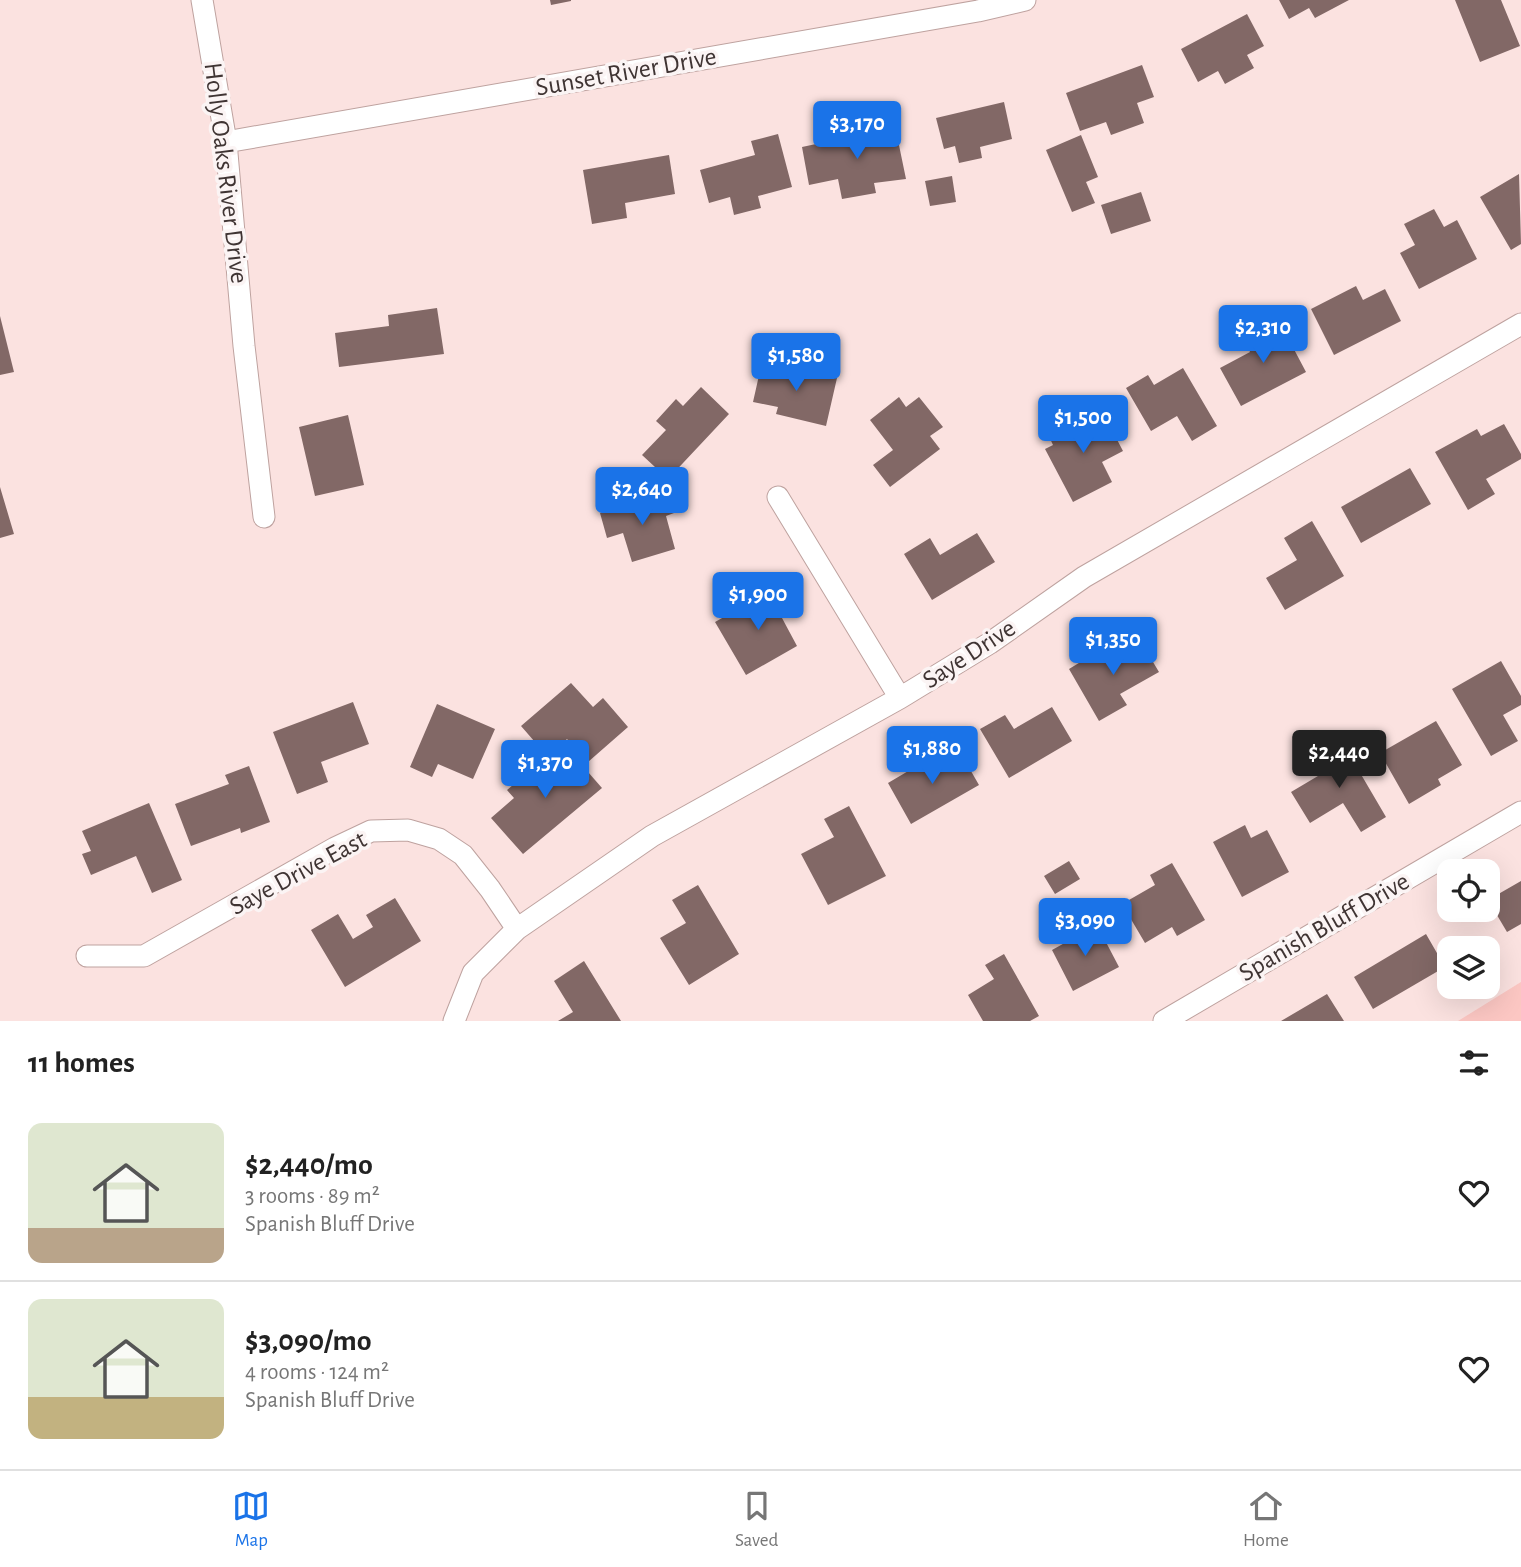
<!DOCTYPE html>
<meta charset="utf-8">
<style>
body{margin:0;font-family:"Alegreya Sans",sans-serif;background:#f6f6f6;color:#222;height:100vh;display:flex;flex-direction:column;font-size:26px;white-space:nowrap}
*{box-sizing:border-box;margin:0}
p{font-size:23px;color:#767676}
.icon{flex:none;width:38px;height:38px;fill:none;stroke:currentColor;stroke-width:2;stroke-linecap:round;stroke-linejoin:round}
.map{position:relative;height:1021px;overflow:hidden}
.drawer{display:flex;flex-direction:column;background:#fff;flex:1}
.drawer>*{flex:none}
.buttons{position:absolute;left:1437px;top:859px;display:grid;gap:14px}
.buttons a{display:grid;place-items:center;width:63px;height:63px;border-radius:14px;background:#fff;box-shadow:0 7px 28px #0002;font-size:35px}
.price{position:absolute;translate:-50% -60px;padding:0 16px;border-radius:7px;background:#1a73e8;color:#fff;font-size:23px;line-height:46px;filter:drop-shadow(0 2px 4px #0008)}
.price::after{content:'';position:absolute;left:50%;top:42px;width:21px;height:16px;margin-left:-10px;background:inherit;clip-path:polygon(0 0,100% 0,50% 100%)}
.price.on{background:#222;color:#fff}
ul{padding:0;list-style:none}
li{display:flex;align-items:center;gap:21px;height:175px;padding:0 28px}
li+li{border-top:2px solid #e0e0e0}
li span{display:grid;place-items:center;flex:none;width:196px;height:140px;border-radius:14px;color:#555}
li>.icon{margin-inline-start:auto}
span .icon{width:84px;height:84px;fill:#fffc;stroke-width:1}
li b{font-size:30px}
h2{display:flex;justify-content:space-between;align-items:center;height:84px;padding:0 28px;font-size:30px}
.menu{display:flex;justify-content:space-around;align-items:center;height:98px;border-top:2px solid #e0e0e0;background:#fff;font-size:19px;color:#767676}
.menu a{display:grid;justify-items:center;gap:4px}
.menu .on{color:#1a73e8}
.map>svg:first-child{display:block}
</style>
<div class="map">
<svg width="1521" height="1021" viewBox="0 0 1521 1021">
<rect width="100%" height="100%" fill="#fbe2e0"/>
<path fill="#fcc7c3" d="M1521,982v39h-63z"/>
<path fill="#826866" d="M550,0h21v1l-20,4z
M1279,0h70l-34,18 -6,-10 -20,11z
M1455,0h46l19,46 -40,16z
M1247,14l17,32 -17,9 7,13 -29,16 -7,-13 -20,11 -17,-33z
M1142,65l12,32 -17,6 7,20 -33,12 -5,-13 -26,9 -14,-38z
M1004,102l8,37 -32,8 2,11 -23,5 -4,-17 -11,3 -8,-31z
M894,121l12,58 -32,4 2,10 -34,6 -4,-20 -29,6 -7,-38 61,-13 -1,-7z
M778,134l14,53 -34,9 3,12 -27,7 -4,-18 -21,6 -9,-33 55,-15 -4,-14z
M1081,135l17,42 -12,5 9,21 -23,9 -26,-62z
M669,155l6,39 -50,9 2,15 -35,6 -9,-54z
M1519,174l2,70 -10,6 -31,-53z
M952,176l4,26 -26,4 -5,-25z
M1141,192l10,29 -40,13 -10,-29z
M1434,209l10,18 13,-7 20,39 -58,30 -19,-36 15,-8 -11,-21z
M1356,286l7,14 22,-11 16,32 -67,34 -23,-46z
M437,308l7,46 -105,13 -4,-34 54,-7 -1,-11z
M0,316l14,56 -14,3z
M1279,321l27,51 -65,34 -21,-38 30,-16 -6,-12z
M762,362l75,16 -11,48 -50,-12 2,-7 -25,-5z
M1183,368l34,58 -25,15 -15,-25 -26,15 -25,-43 22,-13 6,10z
M701,387l28,27 -61,65 -26,-24 24,-25 -10,-9 20,-22 7,7z
M899,397l7,10 13,-10 24,30 -13,9 10,13 -50,38 -17,-22 20,-15 -23,-30z
M1103,413l20,38 -21,11 10,20 -39,20 -28,-53 8,-4 -7,-15 22,-12 6,11z
M348,415l16,70 -49,11 -16,-69z
M1504,424l17,30v5l-35,20 9,15 -27,16 -33,-58 42,-23 4,7z
M1410,468l21,36 -70,39 -20,-36z
M0,487l14,47 -14,4z
M669,494l5,19 -8,3 9,33 -43,13 -9,-29 -16,5 -7,-25z
M1312,521l32,55 -59,34 -19,-32 31,-18 -13,-22z
M977,533l18,29 -63,38 -28,-46 26,-16 10,17z
M774,589l14,25 -6,4 15,28 -51,29 -31,-53z
M1138,637l21,35 -39,22 7,11 -28,16 -30,-52 23,-14 3,7z
M1501,661l20,35v9l-18,10 15,26 -27,15 -39,-67z
M571,683l22,24 10,-9 25,29 -40,35 -21,-23 -19,18 -27,-31z
M353,702l16,42 -48,18 7,20 -31,12 -24,-62z
M437,704l58,25 -22,50 -35,-15 -6,13 -22,-10z
M1052,707l20,34 -63,37 -29,-49 25,-14 9,14z
M1436,721l26,44 -24,14 3,6 -32,19 -29,-51z
M1342,742l44,75 -25,15 -18,-29 -33,20 -19,-31 32,-19 -9,-15z
M567,748l35,40 -79,66 -32,-36 23,-20 -7,-8 36,-31 5,6z
M960,752l19,33 -68,39 -23,-41 44,-26 5,8z
M249,766l21,56 -29,11 -1,-5 -49,18 -16,-42 54,-20 -4,-9z
M149,803l33,77 -30,13 -16,-37 -45,19 -9,-21 9,-3 -9,-20z
M849,806l37,70 -58,29 -27,-51 33,-17 -10,-18z
M1245,825l6,13 16,-8 22,42 -47,25 -29,-55z
M1069,861l11,18 -25,15 -11,-18z
M1172,863l33,57 -28,16 -5,-9 -27,16 -23,-39 33,-19 -5,-10z
M1521,881v43l-14,8 -19,-32z
M698,885l41,69 -50,31 -29,-47 26,-15 -14,-23z
M395,898l26,43 -76,46 -34,-57 27,-16 15,25 20,-12 -7,-12z
M1097,925l22,42 -46,24 -21,-41z
M1426,934l19,33 -72,42 -19,-32z
M1004,954l35,62 -9,5h-47l-15,-26 26,-16 -9,-14z
M584,961l37,60h-63l15,-9 -19,-31z
M1327,994l17,27h-63z"/>
<g fill="none" stroke-linecap="round" stroke-linejoin="round">
<g stroke="#bea29f" stroke-width="23">
<path id="street" d="M202,0l24,142 18,204 20,171
M226,142l752,-131 47,-11
M778,497l122,201
M87,956h57l191,-108 36,-17 37,-1 31,9 24,16 27,34 27,40
M454,1021l19,-48 44,-44 135,-93 248,-138 90,-55 94,-66 437,-253
M1164,1021l357,-209"/>
</g>
<use href="#street" stroke="#fff" stroke-width="21"/>
</g>
<g text-anchor="middle" dominant-baseline="central" stroke-width="7" stroke-linejoin="round" paint-order="stroke">
<g font-size="26" fill="#3f3433" stroke="#fbf4f4">
<text transform="translate(626 72) rotate(-10)">Sunset River Drive</text>
<text transform="translate(226 173) rotate(83)">Holly Oaks River Drive</text>
<text transform="translate(969 654) rotate(-33)">Saye Drive</text>
<text transform="translate(298 873) rotate(-28)">Saye Drive East</text>
<text transform="translate(1324 927) rotate(-30)">Spanish Bluff Drive</text>
</g>
</g>
</svg>
<div class="buttons">
<a><svg class="icon" aria-label="locate" viewBox="0 0 24 24"><circle cx="12" cy="12" r="6"/><path d="M12 2v4M12 18v4M2 12h4M18 12h4"/></svg></a>
<a><svg class="icon" aria-label="layers" viewBox="0 0 24 24"><path d="M12 4l9 5-9 5-9-5zM3 14l9 5 9-5"/></svg></a>
</div>
<b class="price" style="left:857px;top:161px">$3,170</b>
<b class="price" style="left:1263px;top:365px">$2,310</b>
<b class="price" style="left:796px;top:393px">$1,580</b>
<b class="price" style="left:1083px;top:455px">$1,500</b>
<b class="price" style="left:642px;top:527px">$2,640</b>
<b class="price" style="left:758px;top:632px">$1,900</b>
<b class="price" style="left:1113px;top:677px">$1,350</b>
<b class="price" style="left:932px;top:786px">$1,880</b>
<b class="price on" style="left:1339px;top:790px">$2,440</b>
<b class="price" style="left:545px;top:800px">$1,370</b>
<b class="price" style="left:1085px;top:958px">$3,090</b>
</div>
<section class="drawer">
<h2>11 homes<svg class="icon" aria-label="filters" viewBox="0 0 24 24"><path d="M4 7h16M4 17h16"/><circle cx="9" cy="7" r="2"/><circle cx="15" cy="17" r="2"/></svg></h2>
<ul>
<li><span style="background:linear-gradient(#dfe7d0 75%,#b9a48a 0)"><svg class="icon" aria-label="home" viewBox="0 0 24 24"><path d="M3 11l9-7 9 7M6 9v11h12V9"/></svg></span><div><b>$2,440/mo</b><p>3 rooms · 89 m²</p><p>Spanish Bluff Drive</p></div><svg class="icon" aria-label="heart" viewBox="0 0 24 24"><path d="M12 20l-8-8c-3-5 5-10 8-4 3-6 11-1 8 4z"/></svg></li>
<li><span style="background:linear-gradient(#dfe7d0 70%,#c2b280 0)"><svg class="icon" aria-label="home" viewBox="0 0 24 24"><path d="M3 11l9-7 9 7M6 9v11h12V9"/></svg></span><div><b>$3,090/mo</b><p>4 rooms · 124 m²</p><p>Spanish Bluff Drive</p></div><svg class="icon" aria-label="heart" viewBox="0 0 24 24"><path d="M12 20l-8-8c-3-5 5-10 8-4 3-6 11-1 8 4z"/></svg></li>
</ul>
</section>
<nav class="menu">
<a class="on"><svg class="icon" aria-label="map" viewBox="0 0 24 24"><path d="M3 6l6-2 6 2 6-2v14l-6 2-6-2-6 2zM9 4v14M15 6v14"/></svg>Map</a>
<a><svg class="icon" aria-label="saved" viewBox="0 0 24 24"><path d="M7 4h10v16l-5-4-5 4z"/></svg>Saved</a>
<a><svg class="icon" aria-label="home" viewBox="0 0 24 24"><path d="M3 11l9-7 9 7M6 9v11h12V9"/></svg>Home</a>
</nav>
